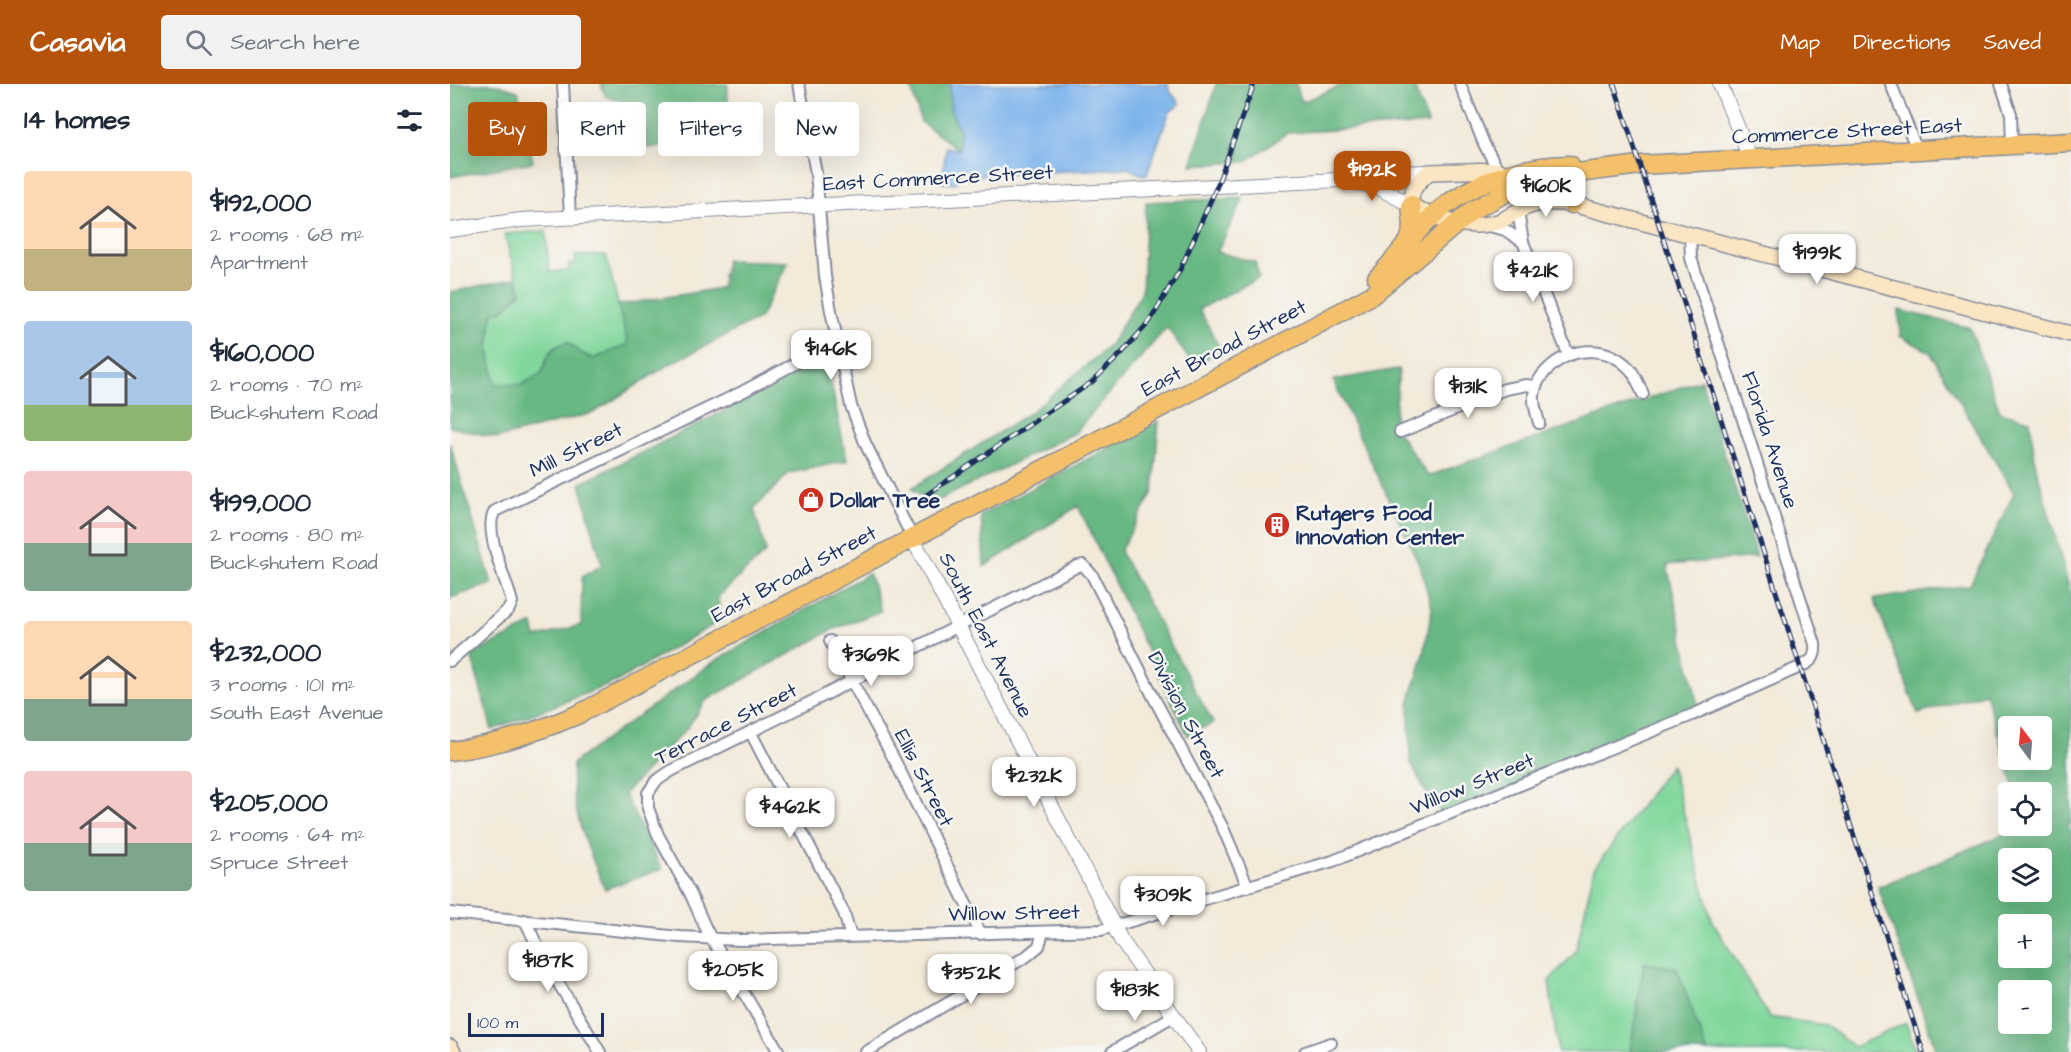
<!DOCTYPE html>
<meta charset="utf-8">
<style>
body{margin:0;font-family:"Architects Daughter",sans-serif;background:#f2f2f3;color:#1f2937;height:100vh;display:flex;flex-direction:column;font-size:22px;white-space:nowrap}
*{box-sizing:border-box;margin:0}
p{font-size:20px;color:#747a83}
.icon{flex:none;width:33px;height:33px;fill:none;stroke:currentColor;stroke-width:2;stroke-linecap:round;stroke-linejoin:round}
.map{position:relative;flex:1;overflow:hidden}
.sheet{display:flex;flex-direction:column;background:#fff;width:450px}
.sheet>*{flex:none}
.banner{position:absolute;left:18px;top:18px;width:570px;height:54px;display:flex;gap:12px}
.needle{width:39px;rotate:344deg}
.buttons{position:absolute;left:1548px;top:632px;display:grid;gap:12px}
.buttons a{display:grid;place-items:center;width:54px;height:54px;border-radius:6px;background:#fff;box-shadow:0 6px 24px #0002;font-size:30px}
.scale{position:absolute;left:18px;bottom:15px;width:136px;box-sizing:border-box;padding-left:6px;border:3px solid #1b2f5e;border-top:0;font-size:16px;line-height:21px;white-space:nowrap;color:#1b2f5e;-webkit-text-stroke:4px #f6f6f2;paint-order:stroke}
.price{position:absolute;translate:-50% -51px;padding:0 14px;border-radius:12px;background:#fff;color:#222;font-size:20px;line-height:39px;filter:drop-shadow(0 2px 3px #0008)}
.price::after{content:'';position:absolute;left:50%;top:36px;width:18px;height:14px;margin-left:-9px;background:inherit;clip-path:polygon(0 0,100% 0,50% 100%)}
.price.current{background:#b45309;color:#fff}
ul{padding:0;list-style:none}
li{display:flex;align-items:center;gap:18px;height:150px;padding:0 24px}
li span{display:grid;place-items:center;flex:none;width:168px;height:120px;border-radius:6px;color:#555}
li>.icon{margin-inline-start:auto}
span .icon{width:72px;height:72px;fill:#fffc;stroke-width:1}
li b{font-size:26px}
h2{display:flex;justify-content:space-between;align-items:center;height:72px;padding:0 24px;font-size:26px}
.tag{padding:0 21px;border-radius:6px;background:#fff;box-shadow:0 6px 24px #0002;font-size:21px;line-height:54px}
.tag.current{background:#b45309;color:#fff}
header{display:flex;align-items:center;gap:36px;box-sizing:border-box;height:84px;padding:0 30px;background:#b45309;color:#fff}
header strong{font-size:28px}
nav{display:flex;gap:33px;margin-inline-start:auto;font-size:21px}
.search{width:420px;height:54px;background:#f2f2f3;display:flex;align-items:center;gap:15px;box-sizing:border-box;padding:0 21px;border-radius:6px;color:#747a83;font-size:22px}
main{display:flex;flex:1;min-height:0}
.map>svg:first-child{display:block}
</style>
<header>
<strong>Casavia</strong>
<div class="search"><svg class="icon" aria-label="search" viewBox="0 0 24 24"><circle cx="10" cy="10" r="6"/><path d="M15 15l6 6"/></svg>Search here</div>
<nav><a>Map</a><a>Directions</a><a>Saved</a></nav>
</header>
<main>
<section class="sheet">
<h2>14 homes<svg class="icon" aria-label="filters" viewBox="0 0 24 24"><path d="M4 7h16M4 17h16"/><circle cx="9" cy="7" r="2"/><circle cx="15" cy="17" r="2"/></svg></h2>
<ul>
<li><span style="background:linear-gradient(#ffd9b3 65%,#c2b280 0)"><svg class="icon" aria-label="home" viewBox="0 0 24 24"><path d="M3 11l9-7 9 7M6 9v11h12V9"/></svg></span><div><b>$192,000</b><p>2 rooms · 68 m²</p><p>Apartment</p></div></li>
<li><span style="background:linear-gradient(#a9c7e8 70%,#8fb573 0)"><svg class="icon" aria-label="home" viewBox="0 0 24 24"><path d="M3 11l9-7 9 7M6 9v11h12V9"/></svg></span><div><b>$160,000</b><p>2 rooms · 70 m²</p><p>Buckshutem Road</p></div></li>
<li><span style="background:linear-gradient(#f6c9c9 60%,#7fa58c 0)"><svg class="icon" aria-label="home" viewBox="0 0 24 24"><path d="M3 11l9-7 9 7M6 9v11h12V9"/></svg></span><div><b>$199,000</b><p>2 rooms · 80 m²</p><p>Buckshutem Road</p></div></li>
<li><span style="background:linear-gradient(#ffd9b3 65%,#7fa58c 0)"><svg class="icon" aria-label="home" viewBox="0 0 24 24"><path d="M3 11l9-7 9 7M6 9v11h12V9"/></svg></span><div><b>$232,000</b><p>3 rooms · 101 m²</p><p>South East Avenue</p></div></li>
<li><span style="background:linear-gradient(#f6c9c9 60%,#7fa58c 0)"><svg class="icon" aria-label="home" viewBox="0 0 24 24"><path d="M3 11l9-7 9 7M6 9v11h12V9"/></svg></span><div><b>$205,000</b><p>2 rooms · 64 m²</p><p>Spruce Street</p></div></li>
</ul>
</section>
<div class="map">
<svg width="1621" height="968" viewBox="0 0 1621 968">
<rect width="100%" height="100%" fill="#f6f6f2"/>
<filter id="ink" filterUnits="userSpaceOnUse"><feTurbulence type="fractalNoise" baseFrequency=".0167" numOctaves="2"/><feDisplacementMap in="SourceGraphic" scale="12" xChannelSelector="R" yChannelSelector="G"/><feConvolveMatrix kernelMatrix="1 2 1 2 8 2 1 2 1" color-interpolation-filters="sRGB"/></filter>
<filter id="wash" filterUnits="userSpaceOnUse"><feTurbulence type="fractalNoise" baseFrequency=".008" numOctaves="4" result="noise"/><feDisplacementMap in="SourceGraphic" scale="24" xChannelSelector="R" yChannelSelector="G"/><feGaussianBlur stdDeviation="1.35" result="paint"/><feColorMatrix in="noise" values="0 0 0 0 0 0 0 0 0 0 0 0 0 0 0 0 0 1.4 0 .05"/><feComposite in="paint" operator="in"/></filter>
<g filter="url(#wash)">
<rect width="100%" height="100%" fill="#f3ead9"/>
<path fill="#80d79b" stroke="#4e837c" stroke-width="1.5" d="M96,147l3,41 20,-1v-7h7l-1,-8 31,-1 22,89 -35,15 -12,-6 -13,-11c-20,6 -20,13 -26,31l-20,12 -27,-1 -6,-34 3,-36 12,-5 17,-17 -17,-58z
M1221,681l41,155 57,97 56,8 29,22 52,-24 10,29h-209l-6,-15 -57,-74 -14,89h-72l-9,-71 27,-30 18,-82z"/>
<path fill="#68b883" stroke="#427470" stroke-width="1.5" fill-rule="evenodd" d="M0,0h45l23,7 15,71 -83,15z
M151,0h127v50l-92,16 -10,-47 -21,-7z
M460,0h40l1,26 9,20 -1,20 -38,-28z
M766,0h80l6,18 43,-18h68l15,40 -141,9 -42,29 -54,3z
M794,114l-27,54 38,10 4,16 -60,31 21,39 -25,20 -28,-41 -92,106 -146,72 -17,-17 119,-76 79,-67 32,-53 4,-90z
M276,176l62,2 -28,56 -92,47 -75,48 -95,25 -48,-11v-135l67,-14 4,14 -17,17 -12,5 -3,36 6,34 27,1 20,-12c6,-18 6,-25 26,-31l13,11 12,6 35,-15 -10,-39 103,-17z
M1449,226l71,18 30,84 30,8 6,47 35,126v231l-3,1 3,6v221h-134l-59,-165 148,-62h16v-33h-26l-31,-99 -67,21 -44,-115 96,-14 44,-92 -84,-141 -30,-16zM1558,642h34v33h-34zM1558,774h34v33h-34zM1558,840h34v33h-34zM1558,906h34v33h-34z
M376,275l21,102 -58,12 -35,36 12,43 -48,45 3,23 -105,62 -124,48 -21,-75 62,-31 3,14 45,-13 1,-48 20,-12 -22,-81z
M949,285l-5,57 34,50 273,-96 56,177 -90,8 31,141 -254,111 -18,-25 -16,-31 -1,-58 15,-49 8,-46 -13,-44 -86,-184z
M709,337l-6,71 -33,59 93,172 -25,13 -110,-230 -94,61 -3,-52z
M0,359l42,141 -42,14z
M419,489l12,38 -49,19 -127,71 -17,26 -64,67 38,75 -57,20c-17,-40 -36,-80 -32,-126l142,-102z
M1194,879l33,5 30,84h-77z"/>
<path fill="#7db4ec" stroke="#4c72a5" stroke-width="1.5" d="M500,0h218l1,6 11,14 -11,9 -22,61 -5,1 -14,-7 -163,8 -11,7h-12l4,-36 13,3 1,-20 -9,-20z"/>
</g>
<g filter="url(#ink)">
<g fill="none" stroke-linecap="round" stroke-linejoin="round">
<g stroke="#878c9c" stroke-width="14">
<path id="minor" d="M113,0l7,133
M349,0l17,89 9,103 6,35 20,95 15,39 46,92
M1010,0l24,60 14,26
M1441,0l26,66
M1551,0l10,30 1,31
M1068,127l5,31 45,112
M1039,142l16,4 18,12
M1089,339c-2,-9 -6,-18 -5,-28 1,-9 6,-18 12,-24 23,-24 60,-28 84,-2 6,7 9,17 13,25
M950,348l105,-43 22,-4 9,2
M380,557l65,120 86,173
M0,577l59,-52 3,-7c-5,-21 -30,-73 -17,-91l247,-119 71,-38 25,-9
M301,649l93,180 7,24
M0,829l230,24 60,3 361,-10 232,-69 359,-146 108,-48c12,-6 16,-9 15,-23l-124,-386 -1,-23
M75,836l17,36 58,96
M329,968l-72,-121 -17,-38 -32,-58 -10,-27v-15l8,-12 15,-10 150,-74 78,-41 179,-90 5,-1 9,10 62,123 69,130 25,59
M416,968l161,-96 12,-10 4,-14
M662,968l61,-36
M855,968l26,-9"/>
</g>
<g stroke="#878c9c" stroke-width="16">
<path id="tertiary" d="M1270,0l30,74
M900,97l29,7 32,17
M0,146l71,-10 818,-40 32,-6 58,-2
M462,453l209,403 78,112"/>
</g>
<g stroke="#878c9c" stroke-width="18">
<path id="secondary" d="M1122,120c-20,-2 -36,-3 -54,7 -6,3 -11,7 -17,10 -29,10 -65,0 -90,-16 -1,-16 7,-23 18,-33l69,-2c9,4 15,14 24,17 16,6 33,10 50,17l499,130
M0,963l3,5"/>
</g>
<g stroke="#878c9c" stroke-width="21">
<path id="trunk" d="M1122,120l-4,-7 -1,-12 9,-13
M959,158l4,-16 -2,-21
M927,194c15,-14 26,-31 40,-46 40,-45 94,-66 153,-67
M0,667c45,-5 87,-19 129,-37l719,-379 74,-40 101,-85 46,-24 35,-10 86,-11 431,-23"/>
</g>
<use href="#minor" stroke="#fff" stroke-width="10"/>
<use href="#tertiary" stroke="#fff" stroke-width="14"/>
<use href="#secondary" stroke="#fbe6c3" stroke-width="15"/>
<use href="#trunk" stroke="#f4c16a" stroke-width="18"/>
<g stroke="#1b2f5e" stroke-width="5">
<path id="rail" d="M1164,0l309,968
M469,416l173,-118 29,-28 29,-33 31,-53 36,-82 37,-102"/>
</g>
<use href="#rail" stroke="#f6f6f2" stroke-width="3" stroke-dasharray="9" stroke-linecap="butt"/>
</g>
</g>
<defs>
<g id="shop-disc" transform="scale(1.35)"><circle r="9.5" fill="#c8321e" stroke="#f6f6f2"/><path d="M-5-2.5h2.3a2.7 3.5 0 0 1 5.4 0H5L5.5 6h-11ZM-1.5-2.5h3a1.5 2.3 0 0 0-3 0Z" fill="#fff"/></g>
<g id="building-disc" transform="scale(1.35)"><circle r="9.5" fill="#c8321e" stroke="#f6f6f2"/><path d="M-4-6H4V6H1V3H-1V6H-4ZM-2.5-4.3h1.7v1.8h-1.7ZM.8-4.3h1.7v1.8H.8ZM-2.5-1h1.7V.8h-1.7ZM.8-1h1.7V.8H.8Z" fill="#fff"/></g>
</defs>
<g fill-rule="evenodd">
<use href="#shop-disc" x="361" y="416"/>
<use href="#building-disc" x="827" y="441"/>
</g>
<g text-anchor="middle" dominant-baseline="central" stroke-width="5" stroke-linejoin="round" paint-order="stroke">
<g font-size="21" fill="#1b2f5e" stroke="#f6f6f2">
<text transform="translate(1397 47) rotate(-3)">Commerce Street East</text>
<text transform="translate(488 94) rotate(-3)">East Commerce Street</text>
<text transform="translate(774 264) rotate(-28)">East Broad Street</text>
<text transform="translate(1320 356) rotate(72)">Florida Avenue</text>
<text transform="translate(126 366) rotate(-26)">Mill Street</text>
<text transform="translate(344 490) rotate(-28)">East Broad Street</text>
<text transform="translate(536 551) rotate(63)">South East Avenue</text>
<text transform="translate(736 631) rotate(62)">Division Street</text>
<text transform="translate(276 640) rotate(-27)">Terrace Street</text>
<text transform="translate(474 694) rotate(63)">Ellis Street</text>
<text transform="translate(1022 700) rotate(-22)">Willow Street</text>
<text transform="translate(564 829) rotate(-1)">Willow Street</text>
</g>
<g font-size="21" font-weight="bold" fill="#1b2f5e" stroke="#f6f6f2" text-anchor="start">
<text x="380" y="416">Dollar Tree</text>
<text x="846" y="429">Rutgers Food<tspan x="846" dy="24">Innovation Center</tspan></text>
</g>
</g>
</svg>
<div class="buttons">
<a><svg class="needle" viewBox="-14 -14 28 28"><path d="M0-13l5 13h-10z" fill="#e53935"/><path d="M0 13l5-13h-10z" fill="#747a83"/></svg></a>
<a><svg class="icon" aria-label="locate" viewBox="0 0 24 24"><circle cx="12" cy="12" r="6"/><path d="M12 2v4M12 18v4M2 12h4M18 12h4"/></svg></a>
<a><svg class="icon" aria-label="layers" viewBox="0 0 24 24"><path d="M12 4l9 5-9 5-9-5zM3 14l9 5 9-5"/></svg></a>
<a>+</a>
<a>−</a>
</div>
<div class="scale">100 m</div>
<b class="price current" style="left:922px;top:118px">$192K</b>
<b class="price" style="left:1096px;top:134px">$160K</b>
<b class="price" style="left:1367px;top:201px">$199K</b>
<b class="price" style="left:1083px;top:219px">$421K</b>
<b class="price" style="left:381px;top:297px">$146K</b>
<b class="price" style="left:1018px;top:335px">$131K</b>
<b class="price" style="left:421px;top:603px">$369K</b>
<b class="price" style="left:584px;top:724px">$232K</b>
<b class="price" style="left:340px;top:755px">$462K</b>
<b class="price" style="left:713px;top:843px">$309K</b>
<b class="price" style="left:98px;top:909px">$187K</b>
<b class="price" style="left:283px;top:918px">$205K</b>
<b class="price" style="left:521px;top:921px">$352K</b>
<b class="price" style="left:685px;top:938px">$183K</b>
<div class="banner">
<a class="tag current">Buy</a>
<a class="tag">Rent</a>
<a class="tag">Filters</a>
<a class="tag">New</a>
</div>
</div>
</main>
